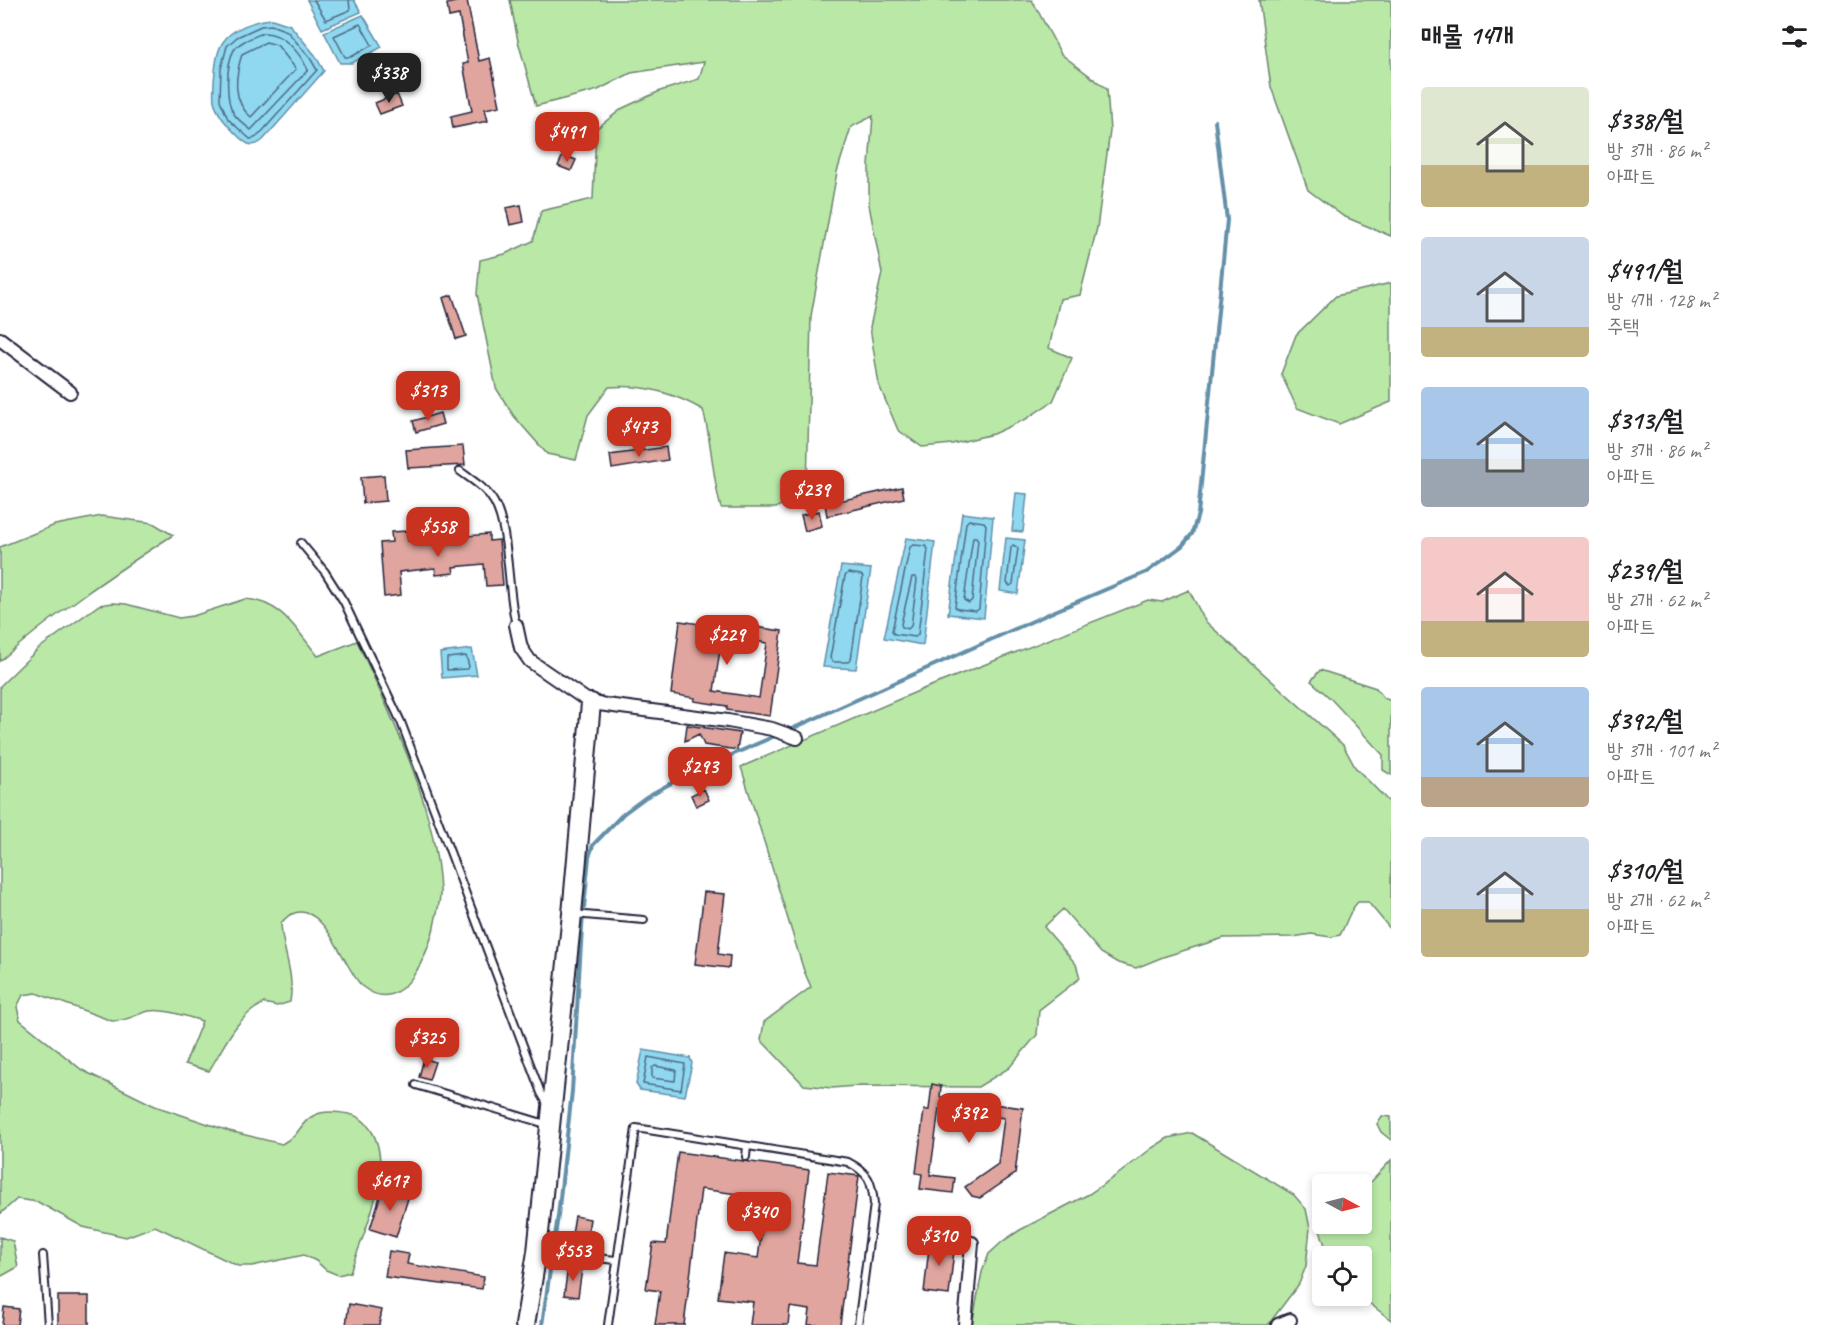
<!DOCTYPE html>
<html lang="ko">
<meta charset="utf-8">
<style>
body{margin:0;font-family:Caveat,"Poor Story",sans-serif;background:#f2f2f2;color:#202124;height:100vh;display:flex;flex-direction:column;font-size:22px;white-space:nowrap}
*{box-sizing:border-box;margin:0}
p{font-size:20px;color:#757577}
.icon{flex:none;width:33px;height:33px;fill:none;stroke:currentColor;stroke-width:2;stroke-linecap:round;stroke-linejoin:round}
.map{position:relative;flex:1;overflow:hidden}
.sheet{display:flex;flex-direction:column;background:#fff;width:450px}
.sheet>*{flex:none}
.needle{width:39px;rotate:97deg}
.buttons{position:absolute;left:1312px;top:1174px;display:grid;gap:12px}
.buttons a{display:grid;place-items:center;width:60px;height:60px;border-radius:6px;background:#fff;box-shadow:0 3px 9px #0003;font-size:30px}
.price{position:absolute;translate:-50% -51px;padding:0 14px;border-radius:12px;background:#c8321e;color:#fff;font-size:20px;line-height:39px;filter:drop-shadow(0 2px 3px #0008)}
.price::after{content:'';position:absolute;left:50%;top:36px;width:18px;height:14px;margin-left:-9px;background:inherit;clip-path:polygon(0 0,100% 0,50% 100%)}
.price.selected{background:#222;color:#fff}
ul{padding:0;list-style:none}
li{display:flex;align-items:center;gap:18px;height:150px;padding:0 30px}
li span{display:grid;place-items:center;flex:none;width:168px;height:120px;border-radius:6px;color:#555}
li>.icon{margin-inline-start:auto}
span .icon{width:72px;height:72px;fill:#fffc;stroke-width:1}
li b{font-size:26px}
h2{display:flex;justify-content:space-between;align-items:center;height:72px;padding:0 30px;font-size:26px}
main{display:flex;flex:1;min-height:0}
.map>svg:first-child{display:block}
</style>
<main>
<div class="map">
<svg width="1391" height="1325" viewBox="0 0 1391 1325">
<rect width="100%" height="100%" fill="#fff"/>
<filter id="ink" filterUnits="userSpaceOnUse"><feTurbulence type="fractalNoise" baseFrequency=".0167" numOctaves="2"/><feDisplacementMap in="SourceGraphic" scale="12" xChannelSelector="R" yChannelSelector="G"/><feConvolveMatrix kernelMatrix="1 2 1 2 8 2 1 2 1" color-interpolation-filters="sRGB"/></filter>
<g filter="url(#ink)">
<path fill="#bae8a7" stroke="#6e8571" stroke-width="1.5" d="M510,0h522l29,54 46,35 3,42 -13,97 -17,67 -20,4 -11,49 23,10 -19,43 -27,18 -33,15 -41,10 -30,3 -24,-17 -19,-45 -9,-58 12,-54 -13,-68v-40l4,-49 -22,11 -14,45 -26,144 -4,173 -31,19h-55c-9,-32 -9,-66 -18,-98 -29,-17 -60,-26 -94,-23l-21,28 -12,45 -29,-6 -34,-39 -17,-27 -19,-94 3,-34 25,-6 28,-13 8,-30 52,-12 3,-70 27,-21 37,-17 39,-12 5,-17 -73,11 -33,17 -62,16 -18,-65z
M1259,0h132v236l-48,-20 -35,-26 -37,-103z
M1391,283v119l-52,22 -42,-16 -16,-34 15,-39 40,-39z
M102,516l51,7 20,12c-60,39 -119,79 -173,126v-114l55,-22z
M1189,590l16,31 138,124 12,22 36,37v126l-23,-28h-10c-10,10 -11,21 -18,33l-9,2 -20,-3 -18,3 -69,1 -61,19 -27,11 -18,-5 -17,-10 -38,-44 -19,18 32,37 4,14 -41,32 -2,25 -28,33 -31,19 -122,-1 -24,2 -28,-3 -43,-45 3,-18 47,-35 -7,-16 -63,-204 182,-78 225,-89 14,2z
M245,599c37,2 51,31 73,57l39,-15c35,76 79,165 83,249 1,10 -3,22 -5,32 -5,29 -32,97 -72,65 -18,-15 -38,-88 -71,-73 -4,1 -8,6 -11,9 1,29 14,48 9,79l-13,4 -13,-3c-28,14 -39,42 -55,68l-24,-7 17,-43c-15,-4 -37,-13 -53,-10 -14,3 -19,10 -37,10l-76,-28 -13,2 -6,12 3,13 62,50 73,36 74,25 53,13c4,-3 8,-5 12,-8 6,-6 10,-16 19,-20 10,-6 24,-4 36,-2 7,1 15,6 19,12 30,37 -4,106 -18,146l-12,3 -12,-5 -10,-9 -12,-6 -52,11h-14l-83,-40 -29,11 -43,-10 -45,-25 -21,-3 -17,15v-528l38,-37 61,-44 14,-2 13,1 53,14 14,-2z
M1320,670l56,18 8,10 7,3v74l-8,-5v-15l-52,-56 -20,-18z
M1382,1116l9,1v23l-10,-8 -4,-8z
M1192,1133l102,62 12,14 4,19 -4,38 -7,18 -31,41h-296l10,-53 7,-18 14,-13 17,-11 69,-36 32,-22 31,-24 16,-10z
M1391,1160v160l-31,-24h2v-39h-33c-5,-17 -20,-47 -6,-63v30h39v-36l10,-7z
M0,1237l13,4 5,26 -18,10z"/>
<path fill="#8fd8f0" stroke="#638fa8" stroke-width="1.5" d="M307,0h47l7,12 -39,17z
M363,15l19,32 -30,16h-12l-16,-31z
M272,19l18,6 25,30 9,16 -61,69c-13,11 -20,1 -30,-9 -8,-9 -16,-17 -19,-30 -1,-6 0,-13 0,-19 1,-12 2,-30 9,-40 9,-14 33,-22 49,-23z
M1016,493l11,1 -4,38 -11,-1z
M962,513l31,4 -9,101 -36,-4z
M906,538l29,4 -12,103 -39,-7z
M1006,538l19,2 -7,54 -18,-3z
M841,566l30,3 -15,100 -33,-2z
M472,649l5,26 -35,3 -2,-25z
M643,1050l47,8 2,5 -7,33 -45,-6 -4,-6z"/>
<g fill="none" stroke-linecap="round" stroke-linejoin="round">
<path stroke="#4e6b83" stroke-width="1.5" d="M314,0l12,20 24,-10 -1,-10
M360,24l12,21 -21,12h-6l-11,-21z
M271,25l16,6 23,27 7,12 -58,65 -4,3 -5,1 -22,-20 -8,-19 1,-31 6,-23 10,-9 24,-11z
M263,33c20,-1 37,20 45,37l-57,60c-5,-4 -13,-10 -17,-16 -9,-13 -8,-51 0,-64 6,-9 20,-13 29,-17z
M266,42l11,3 19,24 -45,48c-19,-16 -16,-40 -9,-63z
M969,520l15,2 2,3 -7,84 -3,2 -18,-2 -3,-2 11,-84z
M973,537h3l2,3 -6,60 -3,3 -5,-3z
M913,545l13,1 2,3 -10,86 -3,2 -21,-3 -2,-3 18,-84z
M1013,545l5,3 -5,36 -3,2 -3,-3 4,-35z
M848,573l13,2 2,2 -12,83 -3,2h-15l-3,-4 15,-82z
M912,577h3l2,3 -6,46 -3,3 -6,-2 -1,-3z
M466,656l3,10 -1,3 -21,1v-12z
M648,1057l37,7 -4,26 -38,-6z
M655,1066l21,4 -1,11 -23,-3v-10z"/>
<path stroke="#638fa8" stroke-width="4" d="M787,731l268,-120 92,-39 35,-26 10,-12 6,-20 29,-294 -12,-99
M542,1325l16,-109 14,-125 10,-164 7,-70 4,-12 30,-31 23,-17 38,-21 93,-41"/>
</g>
<path fill="#dfa59e" stroke="#22223b" stroke-width="1.5" fill-rule="evenodd" d="M456,0h11l12,61 11,-3 10,48 -15,3 3,12 -35,7 -2,-12 21,-5 -9,-47 5,-1 -9,-48 -10,2 -2,-13 9,-2z
M397,94l5,12 -22,8 -5,-11z
M563,155l13,5 -5,11 -13,-5z
M521,205l3,17 -14,3 -4,-17z
M452,295l14,41 -10,3 -13,-41z
M440,413l3,11 -27,8 -3,-11z
M463,446l2,19 -57,3 -2,-18z
M666,447l2,13 -56,9 -2,-14z
M384,475l2,26 -23,2 -2,-26z
M902,487l2,11 -77,18 -2,-12z
M819,511l3,15 -17,5 -4,-16z
M407,531l1,10 81,-7v7l10,-1 4,45 -17,1 -2,-22 -31,3 1,6 -18,2 -1,-7 -36,4 2,23 -17,2 -4,-54 12,-1 -1,-10z
M680,621l33,5 1,-5 68,10 -12,85 -43,-6v-4l-33,-5 1,-3 -24,-4zM722,636l45,7 -8,55 -45,-7z
M687,725l53,8 -3,17 -33,-5 -5,-11 -14,7z
M704,789l5,11 -13,6 -5,-11z
M704,892l21,2 -7,60 12,2 -1,12 -34,-4z
M424,1058l11,4 -6,18 -10,-3z
M932,1084l9,2 -1,11 83,11 -8,66 -35,24 -8,-2 -7,-9 33,-23 6,-46 -65,-9 -9,66 25,3 -2,15 -33,-4 2,-15 -6,-1 8,-63h5z
M678,1152l131,18 -12,93 19,2 12,-93 31,4 -19,149h-32l2,-15 -20,-3 -2,18h-38l3,-23 -35,-4 6,-45 34,5 8,-60 -65,-9 -17,136h-29l5,-34 -14,-2 7,-46 13,1z
M383,1187l26,8 -13,42 -26,-8z
M575,1216l15,3 -4,25 -15,-3z
M930,1239l25,3 -6,53 -25,-3z
M389,1251l20,3 -2,10 77,13 -2,12 -97,-12z
M568,1267l14,2 -4,28 -14,-2z
M58,1296h31v29h-31z
M349,1304l33,6 -3,15h-33z
M4,1307l15,2 -2,16h-15z"/>
<g fill="none" stroke-linecap="round" stroke-linejoin="round">
<g stroke="#22223b" stroke-width="10">
<path id="lane" d="M460,471c12,9 26,17 34,31 16,28 13,88 22,123
M301,543l24,29 19,30 57,120 140,371 7,12
M573,914l71,6
M416,1085l133,40
M746,1157l1,-11
M539,1252l77,8
M43,1255l5,70
M608,1325l28,-197 212,34c21,11 24,19 26,42l-16,121"/>
</g>
<g stroke="#22223b" stroke-width="16">
<path id="street" d="M0,339l70,53
M516,625l5,23 9,13 61,42 137,18 44,8 25,9
M965,1325l7,-82
M1278,1325l12,-5"/>
</g>
<g stroke="#22223b" stroke-width="22">
<path id="secondary" d="M525,1325l12,-73 35,-338 19,-211"/>
</g>
<use href="#lane" stroke="#fff" stroke-width="6"/>
<use href="#street" stroke="#fff" stroke-width="12"/>
<use href="#secondary" stroke="#fff" stroke-width="18"/>
</g>
</g>
</svg>
<div class="buttons">
<a><svg class="needle" viewBox="-14 -14 28 28"><path d="M0-13l5 13h-10z" fill="#e53935"/><path d="M0 13l5-13h-10z" fill="#757577"/></svg></a>
<a><svg class="icon" aria-label="locate" viewBox="0 0 24 24"><circle cx="12" cy="12" r="6"/><path d="M12 2v4M12 18v4M2 12h4M18 12h4"/></svg></a>
</div>
<b class="price selected" style="left:389px;top:104px">$338</b>
<b class="price" style="left:567px;top:163px">$491</b>
<b class="price" style="left:428px;top:422px">$313</b>
<b class="price" style="left:639px;top:458px">$473</b>
<b class="price" style="left:812px;top:521px">$239</b>
<b class="price" style="left:438px;top:558px">$558</b>
<b class="price" style="left:727px;top:666px">$229</b>
<b class="price" style="left:700px;top:798px">$293</b>
<b class="price" style="left:427px;top:1069px">$325</b>
<b class="price" style="left:969px;top:1144px">$392</b>
<b class="price" style="left:390px;top:1212px">$617</b>
<b class="price" style="left:759px;top:1243px">$340</b>
<b class="price" style="left:939px;top:1267px">$310</b>
<b class="price" style="left:573px;top:1282px">$553</b>
</div>
<section class="sheet">
<h2>매물 14개<svg class="icon" aria-label="filters" viewBox="0 0 24 24"><path d="M4 7h16M4 17h16"/><circle cx="9" cy="7" r="2"/><circle cx="15" cy="17" r="2"/></svg></h2>
<ul>
<li><span style="background:linear-gradient(#dfe7d0 65%,#c2b280 0)"><svg class="icon" aria-label="home" viewBox="0 0 24 24"><path d="M3 11l9-7 9 7M6 9v11h12V9"/></svg></span><div><b>$338/월</b><p>방 3개 · 86 m²</p><p>아파트</p></div></li>
<li><span style="background:linear-gradient(#c9d6e8 75%,#c2b280 0)"><svg class="icon" aria-label="home" viewBox="0 0 24 24"><path d="M3 11l9-7 9 7M6 9v11h12V9"/></svg></span><div><b>$491/월</b><p>방 4개 · 128 m²</p><p>주택</p></div></li>
<li><span style="background:linear-gradient(#a9c7e8 60%,#9aa5b1 0)"><svg class="icon" aria-label="home" viewBox="0 0 24 24"><path d="M3 11l9-7 9 7M6 9v11h12V9"/></svg></span><div><b>$313/월</b><p>방 3개 · 86 m²</p><p>아파트</p></div></li>
<li><span style="background:linear-gradient(#f6c9c9 70%,#c2b280 0)"><svg class="icon" aria-label="home" viewBox="0 0 24 24"><path d="M3 11l9-7 9 7M6 9v11h12V9"/></svg></span><div><b>$239/월</b><p>방 2개 · 62 m²</p><p>아파트</p></div></li>
<li><span style="background:linear-gradient(#a9c7e8 75%,#b9a48a 0)"><svg class="icon" aria-label="home" viewBox="0 0 24 24"><path d="M3 11l9-7 9 7M6 9v11h12V9"/></svg></span><div><b>$392/월</b><p>방 3개 · 101 m²</p><p>아파트</p></div></li>
<li><span style="background:linear-gradient(#c9d6e8 60%,#c2b280 0)"><svg class="icon" aria-label="home" viewBox="0 0 24 24"><path d="M3 11l9-7 9 7M6 9v11h12V9"/></svg></span><div><b>$310/월</b><p>방 2개 · 62 m²</p><p>아파트</p></div></li>
</ul>
</section>
</main>
